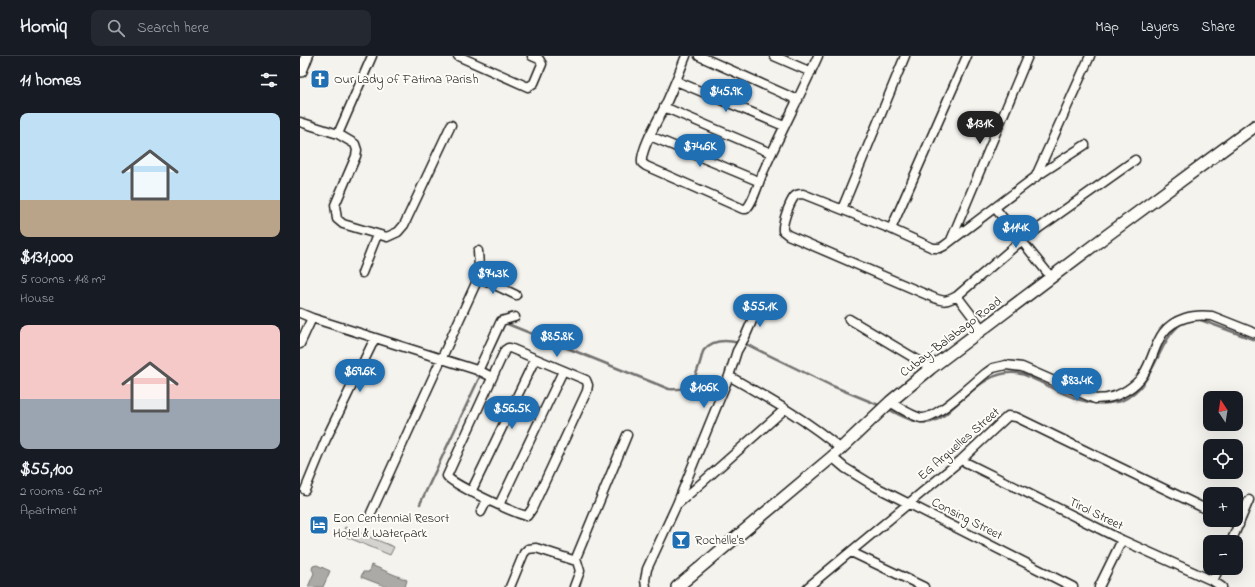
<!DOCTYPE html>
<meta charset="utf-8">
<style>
body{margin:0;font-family:"Indie Flower",sans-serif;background:#242831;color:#f1f3f6;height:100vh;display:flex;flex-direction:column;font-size:15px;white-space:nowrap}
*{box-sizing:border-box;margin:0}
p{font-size:13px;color:#9ea1a6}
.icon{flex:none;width:22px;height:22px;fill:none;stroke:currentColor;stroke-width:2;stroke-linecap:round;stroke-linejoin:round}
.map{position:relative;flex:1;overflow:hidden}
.panel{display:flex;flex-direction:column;background:#171b24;width:300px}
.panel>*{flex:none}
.needle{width:26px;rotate:348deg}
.controls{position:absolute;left:903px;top:335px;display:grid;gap:8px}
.controls a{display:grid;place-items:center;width:40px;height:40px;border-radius:8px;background:#171b24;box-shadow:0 4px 16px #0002;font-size:20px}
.price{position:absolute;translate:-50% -34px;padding:0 9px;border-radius:14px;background:#1f6fb2;color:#fff;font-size:13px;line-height:26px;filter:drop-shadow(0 1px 2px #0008)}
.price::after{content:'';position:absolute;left:50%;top:24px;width:12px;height:9px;margin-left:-6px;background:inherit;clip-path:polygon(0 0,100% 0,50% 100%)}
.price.selected{background:#222;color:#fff}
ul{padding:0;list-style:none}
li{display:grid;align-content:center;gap:8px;height:212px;padding:0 20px}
li span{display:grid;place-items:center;height:124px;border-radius:8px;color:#555}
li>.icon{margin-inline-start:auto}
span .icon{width:72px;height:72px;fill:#fffc;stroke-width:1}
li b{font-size:17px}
h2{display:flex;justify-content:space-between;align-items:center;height:48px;padding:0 20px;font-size:17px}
header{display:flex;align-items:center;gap:24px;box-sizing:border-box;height:56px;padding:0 20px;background:#171b24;border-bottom:1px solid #363941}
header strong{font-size:19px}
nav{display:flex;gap:22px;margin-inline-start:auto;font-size:14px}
.search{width:280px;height:36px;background:#242831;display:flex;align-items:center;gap:10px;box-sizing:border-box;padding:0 14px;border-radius:8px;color:#9ea1a6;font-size:15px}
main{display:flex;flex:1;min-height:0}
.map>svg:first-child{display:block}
</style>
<header>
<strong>Homiq</strong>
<div class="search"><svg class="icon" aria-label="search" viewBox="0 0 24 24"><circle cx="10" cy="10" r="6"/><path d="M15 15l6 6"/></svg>Search here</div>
<nav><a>Map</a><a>Layers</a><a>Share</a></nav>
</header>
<main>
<section class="panel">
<h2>11 homes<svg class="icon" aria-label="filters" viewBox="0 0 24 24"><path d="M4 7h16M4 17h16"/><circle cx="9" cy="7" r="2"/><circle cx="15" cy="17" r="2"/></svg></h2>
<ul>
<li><span style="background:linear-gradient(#bfe0f5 70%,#b9a48a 0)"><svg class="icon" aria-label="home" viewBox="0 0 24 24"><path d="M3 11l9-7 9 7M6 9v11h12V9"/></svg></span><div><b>$131,000</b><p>5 rooms · 148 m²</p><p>House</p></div></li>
<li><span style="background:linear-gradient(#f6c9c9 60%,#9aa5b1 0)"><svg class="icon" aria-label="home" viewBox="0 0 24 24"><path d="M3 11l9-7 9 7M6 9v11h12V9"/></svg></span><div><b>$55,100</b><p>2 rooms · 62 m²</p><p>Apartment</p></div></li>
</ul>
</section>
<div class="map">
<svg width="955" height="531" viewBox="0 0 955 531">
<rect width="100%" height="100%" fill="#f4f3ee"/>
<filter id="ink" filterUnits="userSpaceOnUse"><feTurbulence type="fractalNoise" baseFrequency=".025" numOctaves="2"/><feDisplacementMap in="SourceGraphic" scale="8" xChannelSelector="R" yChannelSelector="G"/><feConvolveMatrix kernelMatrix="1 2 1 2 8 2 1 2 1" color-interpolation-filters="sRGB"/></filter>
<g filter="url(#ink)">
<path fill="#d4d3cf" stroke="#787876" d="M45,471l49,20 -4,8 -48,-20z"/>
<path fill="#abaaa6" stroke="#72716f" d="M17,509l13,6 -7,16h-15l6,-14 -2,-4 1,-3z
M71,509l36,15 -2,7h-18l-26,-10 2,-5h6z"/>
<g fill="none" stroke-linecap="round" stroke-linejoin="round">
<path stroke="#72716f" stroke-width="2.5" d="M898,263l57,21
M444,288l4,1 82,40 51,21
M588,353c12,6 28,16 43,13 7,-2 15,-8 20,-13 20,-17 42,-42 70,-35 6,1 12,5 17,7 22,11 46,25 71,22 4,-1 9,-1 12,-2 36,-16 34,-58 61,-78
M120,448l85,-181 164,66c23,3 27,-12 32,-30 1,-3 1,-7 3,-9 9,-11 23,-10 35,-7"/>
<g stroke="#1c1c1c" stroke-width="11">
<path id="street" d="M158,0l70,31 6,-4 8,-19 -3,-5 -7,-3
M386,0c-7,17 -14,35 -22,52 -6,12 -24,42 -22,55l4,3 97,43h3c8,-7 13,-29 18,-39 17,-38 37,-76 54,-114
M399,0l99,44
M474,0l37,16
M376,25l108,45
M364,51l107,46
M0,66l38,12 17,10 2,6 -1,6 -21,49 2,14 6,5 44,13 11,-5 6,-7 47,-100
M38,78l34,-78
M350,80l108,45
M785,89l-51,33 -90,68 -4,2h-7l-42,-19 -88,-35c-3,0 -7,0 -9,3 -5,7 -12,26 -11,34l5,4 144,62c12,5 14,5 25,-1l65,-56 113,-80
M735,122l55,-122
M695,152l56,69
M542,153l63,-153
M591,173l76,-173
M651,184l77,-184
M62,217l15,-38
M178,221l38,18
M657,240l26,34
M0,257l12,5 -12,26
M12,262l130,41 38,12 12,6
M549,263l82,49
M208,292h2l76,32 2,5 -1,6 -55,118 -5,7c-11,-2 -76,-32 -80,-40l58,-126z
M178,315l23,-50 14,-4
M429,320l8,-25 8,-14 13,-30
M590,346c8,5 22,14 31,16 15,2 52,-35 65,-45l7,-5 13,-3 16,2 73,32c4,-1 9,0 12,-1 13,-2 29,-12 36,-23 15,-23 11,-47 42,-57 9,-3 18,-3 27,-2l43,17
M532,401l13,11 31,19 197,100
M661,404l161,80 91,41 9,6
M5,434l21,-51 49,-101
M171,436l64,-133
M379,447l106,-94
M199,449l64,-134
M181,456l6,-12
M71,457l105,-230 3,-16 -1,-16
M929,464l10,5
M931,486l18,-42
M551,496l73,35
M913,525l6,-13
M210,531l14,-34 4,-4 8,-1 40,13
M274,531l6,-16 -4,-13 51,-123
M346,531l-1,-7 2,-11 30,-65 52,-128c38,22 78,44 112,73
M508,531l153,-127 47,-44 8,1 194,94
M799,531l23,-47"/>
</g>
<g stroke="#1c1c1c" stroke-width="14">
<path id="secondary" d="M0,14l1,1 6,-15
M377,531l155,-130 58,-55 41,-34 171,-129 153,-113"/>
</g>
<use href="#street" stroke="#fdfcf7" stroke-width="8"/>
<use href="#secondary" stroke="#fdfcf7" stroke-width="11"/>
</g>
</g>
<defs>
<g id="church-square" transform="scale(1)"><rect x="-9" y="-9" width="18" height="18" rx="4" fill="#1f6fb2" stroke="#fdfcf7"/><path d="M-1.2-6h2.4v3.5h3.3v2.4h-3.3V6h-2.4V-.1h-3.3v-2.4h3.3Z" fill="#fff"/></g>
<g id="hotel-square" transform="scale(1)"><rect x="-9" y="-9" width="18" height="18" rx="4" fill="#1f6fb2" stroke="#fdfcf7"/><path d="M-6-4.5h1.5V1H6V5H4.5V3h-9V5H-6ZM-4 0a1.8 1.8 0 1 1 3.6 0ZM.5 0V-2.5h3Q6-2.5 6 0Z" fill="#fff"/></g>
<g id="bar-square" transform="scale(1)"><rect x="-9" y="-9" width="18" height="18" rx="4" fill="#1f6fb2" stroke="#fdfcf7"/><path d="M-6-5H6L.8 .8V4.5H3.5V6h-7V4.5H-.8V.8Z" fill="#fff"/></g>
</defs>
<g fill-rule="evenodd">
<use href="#church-square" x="20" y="23"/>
<use href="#hotel-square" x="19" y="469"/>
<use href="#bar-square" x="381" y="484"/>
</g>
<g text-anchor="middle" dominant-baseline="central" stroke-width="4" stroke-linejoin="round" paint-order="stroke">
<g font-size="13" fill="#1c1c1c" stroke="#fdfcf7" text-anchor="start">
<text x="34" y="23">Our Lady of Fatima Parish</text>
<text x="33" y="462">Eon Centennial Resort<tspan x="33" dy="15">Hotel &amp; Waterpark</tspan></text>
<text x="395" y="484">Rochelle's</text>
</g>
<g font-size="13" fill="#1c1c1c" stroke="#fdfcf7">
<text transform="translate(651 281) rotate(-37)">Cubay-Balabago Road</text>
<text transform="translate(659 388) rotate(-41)">EG Arguelles Street</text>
<text transform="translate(796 458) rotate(26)">Tirol Street</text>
<text transform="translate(667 463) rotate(27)">Consing Street</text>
</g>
</g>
</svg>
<div class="controls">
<a><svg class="needle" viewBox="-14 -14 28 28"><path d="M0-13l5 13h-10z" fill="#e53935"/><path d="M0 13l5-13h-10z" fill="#9ea1a6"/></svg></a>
<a><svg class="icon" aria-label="locate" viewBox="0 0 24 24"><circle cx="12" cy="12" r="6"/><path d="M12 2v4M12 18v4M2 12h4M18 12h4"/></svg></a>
<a>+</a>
<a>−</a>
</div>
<b class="price" style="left:426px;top:57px">$45.9K</b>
<b class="price selected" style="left:680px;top:89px">$131K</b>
<b class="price" style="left:400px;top:112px">$74.6K</b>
<b class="price" style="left:716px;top:193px">$114K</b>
<b class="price" style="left:193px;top:239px">$94.3K</b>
<b class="price" style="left:460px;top:272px">$55.1K</b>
<b class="price" style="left:257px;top:302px">$85.8K</b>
<b class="price" style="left:60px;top:337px">$69.6K</b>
<b class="price" style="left:777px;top:346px">$83.4K</b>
<b class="price" style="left:404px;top:353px">$106K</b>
<b class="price" style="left:212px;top:374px">$56.5K</b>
</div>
</main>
